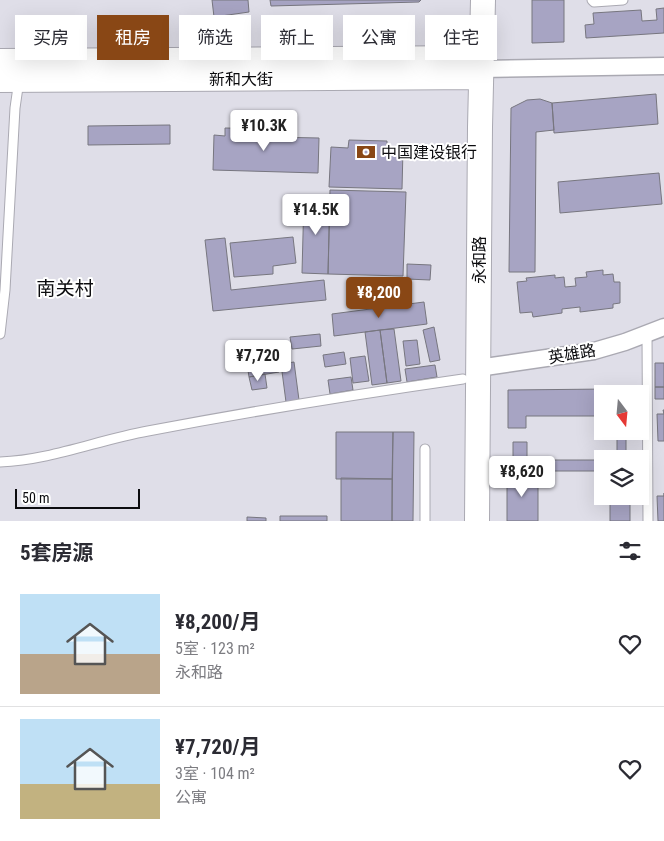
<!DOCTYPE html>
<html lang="zh">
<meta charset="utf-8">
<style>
body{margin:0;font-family:"Roboto Condensed","Noto Sans SC",sans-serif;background:#f2f2f3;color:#2b2b33;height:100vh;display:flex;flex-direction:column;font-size:19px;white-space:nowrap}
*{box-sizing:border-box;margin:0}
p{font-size:16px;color:#7c7c81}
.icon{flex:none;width:28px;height:28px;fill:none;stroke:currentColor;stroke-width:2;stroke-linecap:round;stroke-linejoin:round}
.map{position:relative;height:521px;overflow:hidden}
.details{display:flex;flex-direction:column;background:#fff;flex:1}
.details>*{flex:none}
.banner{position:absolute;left:15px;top:15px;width:635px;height:45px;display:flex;gap:10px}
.needle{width:32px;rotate:164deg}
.buttons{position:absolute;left:594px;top:385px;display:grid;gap:10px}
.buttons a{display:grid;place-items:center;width:55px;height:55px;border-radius:0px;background:#fff;box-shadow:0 5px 20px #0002;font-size:25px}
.scale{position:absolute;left:15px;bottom:12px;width:125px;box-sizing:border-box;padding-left:5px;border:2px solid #0c0c0f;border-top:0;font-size:14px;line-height:18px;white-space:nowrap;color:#0c0c0f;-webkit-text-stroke:4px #fff;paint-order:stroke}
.price{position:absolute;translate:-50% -42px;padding:0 11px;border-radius:5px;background:#fff;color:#222;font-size:16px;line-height:32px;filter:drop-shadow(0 1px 2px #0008)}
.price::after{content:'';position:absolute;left:50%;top:30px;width:15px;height:11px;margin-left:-8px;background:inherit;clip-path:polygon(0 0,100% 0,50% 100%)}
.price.on{background:#894715;color:#fff}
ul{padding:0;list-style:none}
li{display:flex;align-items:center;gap:15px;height:125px;padding:0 20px}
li+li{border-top:1px solid #e1e1e2}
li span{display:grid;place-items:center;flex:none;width:140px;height:100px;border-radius:0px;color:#555}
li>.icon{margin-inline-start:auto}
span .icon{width:60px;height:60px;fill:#fffc;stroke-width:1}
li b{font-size:21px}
h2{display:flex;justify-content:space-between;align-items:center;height:60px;padding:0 20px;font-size:21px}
.pill{padding:0 18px;border-radius:0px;background:#fff;box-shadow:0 5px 20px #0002;font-size:18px;line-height:45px}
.pill.on{background:#894715;color:#fff}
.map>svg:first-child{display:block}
</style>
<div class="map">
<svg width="664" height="521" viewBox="0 0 664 521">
<rect width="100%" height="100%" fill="#dfdee8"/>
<path fill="#a7a4c3" stroke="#77767f" d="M212,0h36l1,12 -35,5z
M270,0h151l-2,2 -148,4z
M532,0h32v42l-32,1z
M664,8v25l-78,5 -1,-13 9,-1 -1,-11 48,-3 1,11 15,-1 -1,-11z
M656,94l2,30 -104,9 -2,-30z
M540,99l12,4 2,27 -18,2 -1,140h-26l2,-164 16,-8z
M170,125v19l-82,1v-19z
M225,128l47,1v8l47,1 -1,35 -105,-3 1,-35 11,1z
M349,140l38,1v8h16l-1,40 -73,-2 2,-40 17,1z
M659,173l3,31 -102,9 -2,-31z
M330,190l76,2 -3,84 -75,-2z
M304,197l26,1 -2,76 -26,-1z
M293,237l3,26 -23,3v8l-39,3 -4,-34z
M225,238l6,52 93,-10 2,20 -113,11 -8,-71z
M407,264l24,1 -1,15 -23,-1z
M603,270v5l10,-1 1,8h6v21l-7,1v4l-33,4v-5l-18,2v4l-29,4 -1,-5 -12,1 -3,-31 10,-1 -1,-3 29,-3v3l9,-1 1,10 11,-1 -1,-8 12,-1 -1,-5z
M424,302l3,22 -93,12 -2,-22z
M434,327l6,33 -10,2 -7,-32z
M394,329l7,52 -14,2 -7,-53z
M380,330l7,53 -15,2 -7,-53z
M320,334l1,12 -29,3 -2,-12z
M417,340l3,24 -14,2 -3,-25z
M344,352l2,12 -21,3 -2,-12z
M365,356l4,25 -16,2 -3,-25z
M277,359l2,13 -30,5 -2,-13z
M294,362l5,38 -13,2 -5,-38z
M655,363h9v24h-9z
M435,365l2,12 -30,5 -2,-13z
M265,374l2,14 -15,2 -3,-13z
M351,377l2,13 -23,4 -2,-14z
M655,387h9v12h-9z
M608,389v5h-6v22h-76v12h-18v-38z
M663,410h1v31h-6l-1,-27h7z
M617,431h9v28h-9z
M336,432h57l-1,47h-56z
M393,432h21l-1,89h-21z
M513,442h14v34h-14z
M534,460h68v11h-68z
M507,476h31v45h-31z
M341,478l51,1v42h-51z
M664,493v28h-6l-1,-25h7z
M610,496h20v25h-20z
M280,516h47v5h-47z
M247,517l19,1v3h-19z"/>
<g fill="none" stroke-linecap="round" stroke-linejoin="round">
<g stroke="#aaa9b2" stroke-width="11">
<path id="service" d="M592,0l2,2 29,-2
M0,334l5,-44 10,-182 4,-28
M647,334l1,187
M0,462c51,-2 98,-22 148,-31 105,-20 210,-37 315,-52
M425,521v-72"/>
</g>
<g stroke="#aaa9b2" stroke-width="19">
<path id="minor" d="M481,69l183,-3
M478,368l116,-17 31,-9 39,-15"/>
</g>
<g stroke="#aaa9b2" stroke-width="26">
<path id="secondary" d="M0,61l482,-3
M0,80l481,-3
M477,521l3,-394 3,-127"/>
</g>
<use href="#service" stroke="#fff" stroke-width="9"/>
<use href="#minor" stroke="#fff" stroke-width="16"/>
<use href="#secondary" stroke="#fff" stroke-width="24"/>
</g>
<defs>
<g id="bank-bare" transform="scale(1.5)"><path d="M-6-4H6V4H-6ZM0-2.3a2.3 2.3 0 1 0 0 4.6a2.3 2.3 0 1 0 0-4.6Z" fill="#894715" stroke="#fff" stroke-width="2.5" paint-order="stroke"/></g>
</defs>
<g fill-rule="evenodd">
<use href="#bank-bare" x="366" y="152"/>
</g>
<g text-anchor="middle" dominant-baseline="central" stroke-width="4" stroke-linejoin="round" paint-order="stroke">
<g font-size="16" fill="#0c0c0f" stroke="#fff">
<text x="241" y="79">新和大街</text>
<text transform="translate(479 260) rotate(-90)">永和路</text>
<text transform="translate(572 354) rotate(-10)">英雄路</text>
</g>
<g font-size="16" fill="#0c0c0f" stroke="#fff" text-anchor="start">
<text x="381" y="152">中国建设银行</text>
</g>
<g font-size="19" fill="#0c0c0f" stroke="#fff">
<text x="65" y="288">南关村</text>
</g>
</g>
</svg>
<div class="buttons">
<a><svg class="needle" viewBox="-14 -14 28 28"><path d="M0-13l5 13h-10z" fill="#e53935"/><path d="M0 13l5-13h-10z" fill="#7c7c81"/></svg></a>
<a><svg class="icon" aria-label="layers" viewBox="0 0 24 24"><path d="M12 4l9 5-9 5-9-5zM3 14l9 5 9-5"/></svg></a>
</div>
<div class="scale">50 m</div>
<b class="price" style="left:264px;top:152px">¥10.3K</b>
<b class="price" style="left:316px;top:236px">¥14.5K</b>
<b class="price on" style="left:379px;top:319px">¥8,200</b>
<b class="price" style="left:258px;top:382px">¥7,720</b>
<b class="price" style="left:522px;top:498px">¥8,620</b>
<div class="banner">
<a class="pill">买房</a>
<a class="pill on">租房</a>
<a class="pill">筛选</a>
<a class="pill">新上</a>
<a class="pill">公寓</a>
<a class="pill">住宅</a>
</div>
</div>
<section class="details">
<h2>5套房源<svg class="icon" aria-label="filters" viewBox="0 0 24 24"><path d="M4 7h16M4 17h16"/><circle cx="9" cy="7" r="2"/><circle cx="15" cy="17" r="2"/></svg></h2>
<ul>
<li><span style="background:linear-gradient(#bfe0f5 60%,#b9a48a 0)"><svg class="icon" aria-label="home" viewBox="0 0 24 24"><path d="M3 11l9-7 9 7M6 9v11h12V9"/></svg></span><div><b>¥8,200/月</b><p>5室 · 123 m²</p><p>永和路</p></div><svg class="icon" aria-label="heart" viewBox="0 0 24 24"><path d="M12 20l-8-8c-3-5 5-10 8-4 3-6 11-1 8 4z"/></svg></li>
<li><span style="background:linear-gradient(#bfe0f5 65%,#c2b280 0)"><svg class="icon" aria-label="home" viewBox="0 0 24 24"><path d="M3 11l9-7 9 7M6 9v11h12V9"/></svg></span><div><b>¥7,720/月</b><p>3室 · 104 m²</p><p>公寓</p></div><svg class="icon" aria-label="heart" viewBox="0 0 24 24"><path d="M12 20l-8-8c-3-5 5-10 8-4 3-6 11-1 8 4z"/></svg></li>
</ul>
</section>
